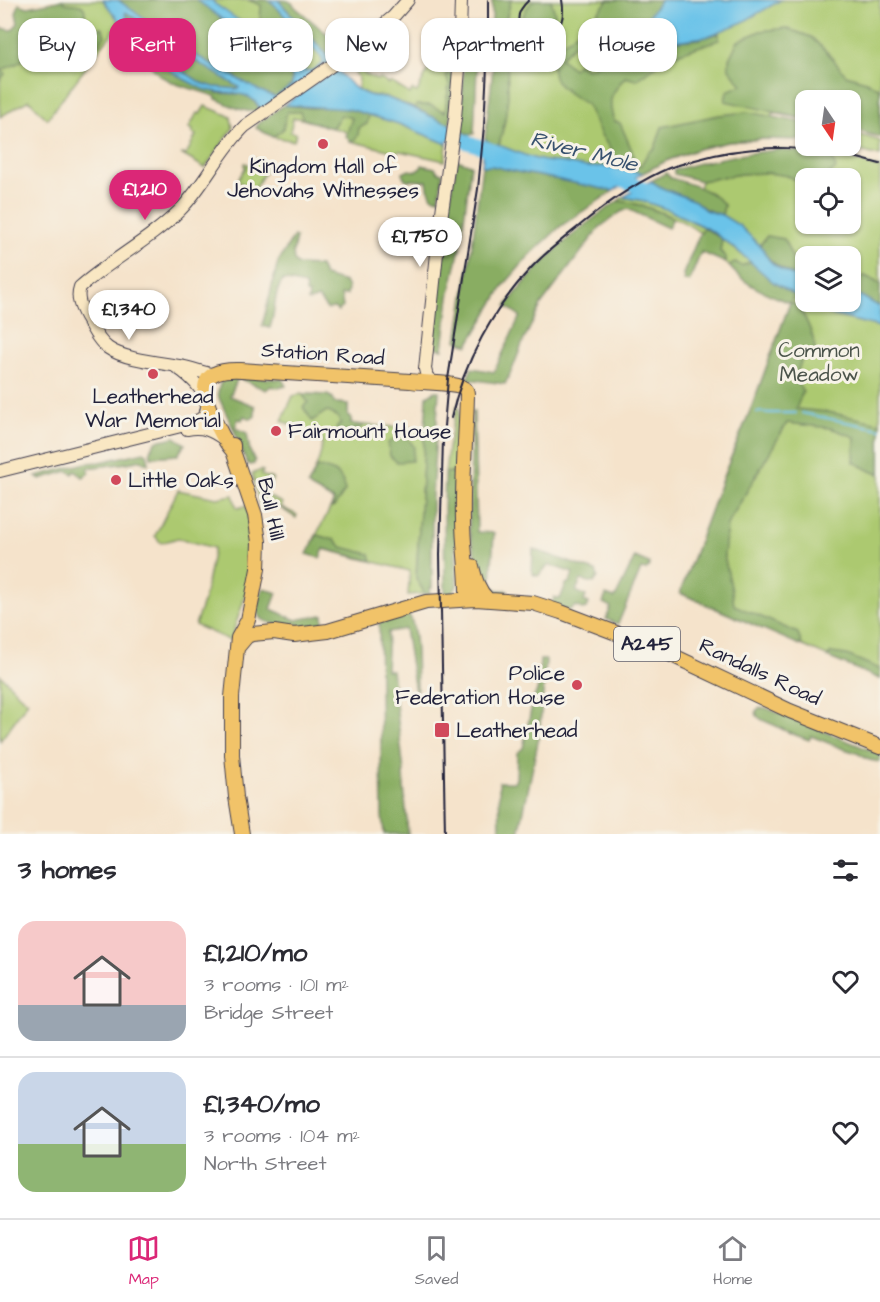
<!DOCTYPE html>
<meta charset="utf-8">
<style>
body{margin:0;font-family:"Architects Daughter",sans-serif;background:#f2f2f3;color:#2b2b33;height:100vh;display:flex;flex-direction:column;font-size:22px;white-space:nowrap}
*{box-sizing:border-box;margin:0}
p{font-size:20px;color:#7c7c81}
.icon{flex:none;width:33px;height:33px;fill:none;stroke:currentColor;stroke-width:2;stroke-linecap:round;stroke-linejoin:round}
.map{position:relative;height:834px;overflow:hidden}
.side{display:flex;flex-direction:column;background:#fff;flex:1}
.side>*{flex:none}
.banner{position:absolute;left:18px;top:18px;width:844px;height:54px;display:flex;gap:12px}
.needle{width:39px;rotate:167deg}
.tools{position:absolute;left:795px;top:90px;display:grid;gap:12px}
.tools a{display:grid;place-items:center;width:66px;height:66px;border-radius:12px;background:#fff;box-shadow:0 2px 4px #0004;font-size:30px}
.price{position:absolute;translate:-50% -51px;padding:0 14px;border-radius:21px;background:#fff;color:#222;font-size:20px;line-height:39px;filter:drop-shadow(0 2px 3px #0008)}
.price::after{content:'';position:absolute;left:50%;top:36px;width:18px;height:14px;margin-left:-9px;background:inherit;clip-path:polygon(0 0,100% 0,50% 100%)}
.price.current{background:#db2777;color:#fff}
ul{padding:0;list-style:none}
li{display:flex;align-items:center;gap:18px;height:150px;padding:0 18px}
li+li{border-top:2px solid #e1e1e2}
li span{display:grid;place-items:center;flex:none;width:168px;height:120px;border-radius:18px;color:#555}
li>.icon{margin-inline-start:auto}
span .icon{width:72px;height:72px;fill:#fffc;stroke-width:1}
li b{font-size:26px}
h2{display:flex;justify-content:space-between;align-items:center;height:72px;padding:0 18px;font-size:26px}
.tag{padding:0 21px;border-radius:18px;background:#fff;box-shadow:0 2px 4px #0004;font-size:21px;line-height:54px}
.tag.current{background:#db2777;color:#fff}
.menu{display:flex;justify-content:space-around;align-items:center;height:84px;border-top:2px solid #e1e1e2;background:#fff;font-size:16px;color:#7c7c81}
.menu a{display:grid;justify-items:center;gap:3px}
.menu .current{color:#db2777}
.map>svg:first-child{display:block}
</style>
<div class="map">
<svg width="880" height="834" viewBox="0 0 880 834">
<rect width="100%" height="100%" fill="#f7f3e8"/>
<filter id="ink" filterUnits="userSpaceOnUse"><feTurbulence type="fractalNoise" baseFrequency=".0167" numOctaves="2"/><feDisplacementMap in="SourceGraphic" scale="12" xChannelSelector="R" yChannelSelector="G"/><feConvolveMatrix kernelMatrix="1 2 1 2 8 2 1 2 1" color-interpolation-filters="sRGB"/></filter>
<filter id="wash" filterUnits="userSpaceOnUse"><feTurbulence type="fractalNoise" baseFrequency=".008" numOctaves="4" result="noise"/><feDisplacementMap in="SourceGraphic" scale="24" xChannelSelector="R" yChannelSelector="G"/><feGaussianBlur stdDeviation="1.35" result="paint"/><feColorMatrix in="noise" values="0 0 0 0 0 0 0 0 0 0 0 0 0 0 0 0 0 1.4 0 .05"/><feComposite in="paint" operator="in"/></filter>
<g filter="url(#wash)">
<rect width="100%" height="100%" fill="#f5e3cb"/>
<path fill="#acc96f" stroke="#677655" stroke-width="1.5" d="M61,0h42l16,21 -2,6c-24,30 -46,61 -70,92l-18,-19 -29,17v-60z
M212,0h56l5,3 48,54 3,6 -11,7 -7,1 -40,-32 -51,-35z
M511,0h369v137l-29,-8 -1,-29h-44l-1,19 -33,-6 -10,26 -34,3 -30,7 -32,12 -23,12 -41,-7c-13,3 -25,-1 -38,-3 -8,-1 -16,-1 -24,-3 -15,-3 -28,-9 -41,-15l6,-25 2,-76 -6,-5z
M372,43h4l-6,12 5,4 -3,6 -7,-6 -9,6 4,6 17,9 2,-2 10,6 2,-2 19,12 2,-4 5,2 13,-26 19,6 -3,4 3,9 -4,27 -29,-7v4l-30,-12 -16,-2 -12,-5 1,-11 -7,-11 2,-5 -1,-3z
M284,105l65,4 50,15 48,20 -2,17 -45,-10 -4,1 -46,-11 -4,-5v-3l-2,-2 -46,-13h-5l-3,14 6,1 -2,8 -21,-4 10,-8z
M205,106l20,8 6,3 2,11 -28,40 -24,-14 5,1 10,-20 -4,-2 1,-3 -4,-2 8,-15 3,1z
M851,132l29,9v15l-40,-10h10z
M832,157l24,4 24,7v116l-15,-8 -14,3 -1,-23h-44l-1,7 -12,-4 -26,-23 -8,10 -19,-20 -18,-11 2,-10 -13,-12 -12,-5 2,-7c24,-4 63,-14 86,-5 4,1 9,5 13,7l5,-1 1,42h44v-46h-26l11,-9z
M254,158l12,8 -1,2h2l-13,22 -17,-9 9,-14 -2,-1 1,-3 5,2z
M623,197l17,3 29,10 36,18 -5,5c-19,-15 -58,-30 -82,-32z
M722,239l29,23 -10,4 -6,-4 -6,4 -3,-3v-6l-6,-6z
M795,295l37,20 48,12v352l-200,-86 43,-116 29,-71 38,-103z
M302,394l25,1 6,3 1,5 14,1v12l3,1v7l74,5 -9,149 9,16 -17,1 2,-24 -87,-22 -10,-8 21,-40 -23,-13 -3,-3c7,-14 14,-29 14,-45l-40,-19 11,-25z
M457,406l2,3 -2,66 -6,-3 -6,1 3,-25z
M261,470l2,1 -2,4 12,4 -7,16 16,8 -1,4 16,8 -1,3 -26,-17 -10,5 -8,-32z
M178,490l39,8 16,-3 4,13 9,-2c8,30 8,59 -1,90 -4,15 -11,30 -14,45l-36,-16 9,-26 10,-51 -36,-10 -17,5 -6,-7z
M0,675c10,8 16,19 28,26l-12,18 -16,22z"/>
<path fill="#89ad62" stroke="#56684e" stroke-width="1.5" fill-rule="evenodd" d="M63,0l1,3c16,3 23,-3 21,19l9,8 6,-3 3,2 2,7 -17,22 -13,-4 -3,-11 9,-11c-5,-5 -15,-8 -22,-4 -5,3 -9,10 -13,14 -13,14 -27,22 -44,28l3,4 -5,6v-52l12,2 6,-7 -2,-10 3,-9 9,3z
M118,0h79l46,35 49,35v15l-17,12 -17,-7 -68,-38z
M248,0h20l5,3 34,38 -14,5 4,9 8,7 -2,7 -31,-25 1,-10 -13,-11 1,-18z
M278,0c7,0 14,0 17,7l49,41 12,-12 3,4 -27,21z
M492,0h19l-8,31 -11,-6z
M534,0h17l6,21c-16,29 -53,6 -23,-21z
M608,0h53l-12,16 9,27 40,-4 21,-6v7l-39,13 -27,15 -17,12 -11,-3c-14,17 -18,22 -11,44l6,2 14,32 -2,9 8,2 8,-13 7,-5 7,-21 57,-12 29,-3 57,11v17l-43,-1 -34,3 -30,7 -32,12 -23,12 -41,-7 10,-4v-10l-11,-17 -14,-30c-13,-9 -38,-20 -34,-39l-17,-10 1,-3 9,2 3,-4 21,-13 28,-26zM603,29c9,3 17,12 17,23l-3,4 -30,13 -9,-5 -5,5 -8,-7 -5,-3 14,-15h4l15,-13z
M126,12l61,44 53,31 -2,2 -24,-2 -13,-4 -26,-17 -35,-31 -15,-21z
M119,21h4l15,21 14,15 65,36 23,1 11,3 10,13c-15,5 -31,-5 -45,-11l-1,-3 -39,-12 -16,-8 -18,-20v-5l-9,-8 -15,-20z
M476,26l1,43 -3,65 -5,1 -8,-5 4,-95 3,-7z
M786,28l25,9 17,16 18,22 20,6 14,8v48l-29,-8 -1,-29h-44l-1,19 -80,-18 2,-10 15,-6 -13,-16v-10l9,-18 22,-10z
M493,37l8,2 6,5 1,53 -3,23 -6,25h-7l-7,-6c3,-33 10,-68 8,-102z
M449,72l5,4 -4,49 -34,-16v-4h14l15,7 4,-27 -3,-10z
M284,105l27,3 26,-1 12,2 20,6 -2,9 -8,4 -1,7 -4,6h-4l-4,-5 6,-18 -11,-3 -9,13 -29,-9 -3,-7h-13l-4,17 -10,8 -17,-9 3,-5z
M778,150l29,2 25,5 4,12 -12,9h-18l-1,4 -5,1 -12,-7 -20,-3 -27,1 -40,7 -27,-7v-4c34,-10 68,-17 104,-20z
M457,160l14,5 -10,78 -12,54 -6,52 -6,-1 -4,-3 8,-95z
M422,165l13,3 3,4 5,1 -4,26 -7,-2 -4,-9 -1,-7 -21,-1 -3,-4v-3l6,-3 7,1 5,-3z
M482,166h10l26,6 27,5 68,14 -52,35 -31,29 -26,30 -36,60 -11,-4 15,-95z
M666,173l5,5c19,6 40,11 53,27l-2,10 -17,-6 -10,-8 -33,-13 -11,-7z
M618,201c20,2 36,9 55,17l-5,10 -40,-19 -7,3 -21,15 -59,78 -18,37 -11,28 -7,14 -38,-5 5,-11 22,4 26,-56 -14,-10c30,-41 70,-77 112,-105z
M705,228l17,11 -2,12 6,7v5l-25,-11 -12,30 -5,-2 -1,-6 17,-41z
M294,236l2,2 -3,14 1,9 4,4 22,1 4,10 21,6 3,6 -1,7h-6l2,12 -5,4 -4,-3 -7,1 -9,-11 -5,2 -5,1 1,-7 -3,-1 -1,-8 -22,-5c-10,13 -7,32 -13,48l-8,-2 16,-64z
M767,236l17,3 9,20 12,4v18c-18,-9 -35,-16 -46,-35z
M736,262l5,4 10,-4 22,20 22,13 -5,8 7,1c8,13 18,33 18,48l-14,9 -6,19 8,11 -7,18 32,3 52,11v51l-7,-2 -19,-10 1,-25 -25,-9 -43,-5 -60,102 -3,30 8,36 2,14 64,28 4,13 -122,-53 43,-116 29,-71 38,-103c-22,-9 -45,-17 -61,-37z
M865,276l15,8v23l-19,-11 -10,-3v-14z
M237,377l45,2 4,7 -8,2 -7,-2 -5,4 -28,-12 -8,18 25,10v10l-4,3 -7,-3 -2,4 -4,-1 -3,9 12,5 3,18 5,10 -1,3 -4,1 -3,-2 -14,-35 -14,-30 -1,-6 2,-8 4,-4z
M435,391h4l-7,104v93h-2v6h-5l-9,-16 11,-182z
M302,394l25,1 6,3 1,5 14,1v12l3,1v7l12,1 -1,3 -22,5 -4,-5 5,-5 -3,-6 -11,-6 -15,10 -9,-14 5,-5z
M472,412h2l3,120 17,1 -3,49c2,7 8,9 15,8l2,4 -9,2 -15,-7 -15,-58z
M175,437l10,7 -7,11 -27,2 -1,-7 6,-9z
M397,437l11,1 6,9 -2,14 -15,1 -7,-6 -2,-13z
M144,452l3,2 2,8 -1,2 -7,-4c-18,5 -34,5 -53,8l1,5 -6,4 -8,-6 -2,3 -5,-3 -28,8 -4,-3 50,-13 14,-1z
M317,467c17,3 26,6 28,24l-11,16 -3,1 3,-8 -23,-12 -3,-3z
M451,472l6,3 -1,59 1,52c-3,6 -5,8 -12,8l-1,-86 1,-35z
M317,535l18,5 7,7 28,7 2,7 -48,-12 -4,9 -13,-4z
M533,549l53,19 10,3 2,6 -4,6 -13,-3 -5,11 10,5 -2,5 5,2 -3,5 -4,1 -6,-3 -8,5 -16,-6 2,-8 6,2 6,-15 4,-2 3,-9 -24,-8 -11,11 -6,-2z
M635,557l14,6 1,3 -4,4 -5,-1 -23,55 -12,-5 5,-12 -8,-4 3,-8 9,3z
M263,588l14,5 -6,16 25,11 27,-5v11l-22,4 -3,-6c-12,1 -42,3 -41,-17 1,-6 4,-14 6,-19z
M406,614l3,1c9,13 7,58 8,75l-2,1 -10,-62 -17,3 -2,38h6l12,102 -1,2 5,60h-24l-2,-18 -3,-193z
M831,653l16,2 33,14v10l-53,-22z
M540,660h6l-7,77 -20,97h-19l-1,-52h15l2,-3 1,-26 6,-5 10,-48 5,-12z
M759,708h7l114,46v8l-11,-2 -12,-7 -16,-5 -30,-12 -2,4c-11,-4 -20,-7 -29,-12 -8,-5 -17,-6 -23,-12l-1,-5z"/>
<path fill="#6bc3e9" stroke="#467292" stroke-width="1.5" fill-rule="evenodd" d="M103,0h15l72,52 68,38 17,7 17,-12v-15l-49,-35 -46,-35h15l3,4 51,35 39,32 8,-1 10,-7 -2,-6 -48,-54 -5,-3h10l54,61 -71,49c-13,-26 -39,-11 -62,-23 -35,-17 -54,-34 -76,-66h-4zM126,12l15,10 46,34 52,31 -1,2 -24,-2 -13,-4 -26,-17 -35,-31 -15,-21z
M661,0h120l-38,22 -37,15 -54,7c-23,-8 0,-33 9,-44z
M336,68c9,11 19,23 33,27 6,2 13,1 19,3 21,8 41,17 62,27l-3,19 -48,-20 -50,-15 -65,-4z
M485,139c9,7 7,4 16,7 12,4 24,10 36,13 9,3 19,3 28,4 13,2 24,6 37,3l41,7 -30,18 -68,-14 -27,-5 -26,-6h-10z
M651,181l11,7 33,13 10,9 17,5 18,11 24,24c4,17 27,24 41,31v20l-32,-19 -35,-31 -28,-21 -41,-20 -29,-10 -17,-3z
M851,293l10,3 19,11v20l-48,-12 -26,-13h44z"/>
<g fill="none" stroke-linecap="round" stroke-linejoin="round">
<path stroke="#6bc3e9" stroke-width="2" d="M757,412l14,1h25
M802,413l78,16"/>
<path stroke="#6bc3e9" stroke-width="14" d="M443,129l21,12 36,12
M612,178l11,2 32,14"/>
</g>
</g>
<g filter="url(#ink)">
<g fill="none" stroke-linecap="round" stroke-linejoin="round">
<g stroke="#423f51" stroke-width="14">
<path id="secondary" d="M212,374c-8,-1 -15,-4 -23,-6 -21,-5 -63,-7 -81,-20 -10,-7 -16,-21 -22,-31 -5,-9 -10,-19 -6,-30 32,-28 70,-47 100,-77 25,-25 39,-59 65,-84l103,-72 45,-37 15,-17
M433,382l-6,-5 -2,-8 14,-135 16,-116 4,-49 2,-69
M187,429c16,-3 24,1 37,10
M0,471l193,-48c3,-2 6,-3 9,-5 17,-17 -13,-43 -26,-51"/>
</g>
<g stroke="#423f51" stroke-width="16">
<path id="primary" d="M233,445v6l22,64 4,27 -1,27 -10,51 -10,18 -6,59v58l4,42 6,37
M233,451c-8,-8 -12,-18 -17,-28 -16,-32 -20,-55 25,-53l169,11c11,2 51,1 56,9 1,1 1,3 1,5 -1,42 -5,84 -4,125 0,27 5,53 4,79
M472,566c3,13 6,24 16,34
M237,648l10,-12 5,-2 22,-2 20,3 34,-4 98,-29 50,-3 57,4 28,9 100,38 129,61 90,36"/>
</g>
<use href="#secondary" stroke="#f9e7c3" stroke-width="12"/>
<use href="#primary" stroke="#f1c369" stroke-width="14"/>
<path stroke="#22223b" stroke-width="2" d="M529,0c-39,35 44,60 33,0
M451,418c13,-56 42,-109 81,-151 16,-17 35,-31 52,-45 26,-21 54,-41 85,-54 8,-3 18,-5 26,-8 63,-18 122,-15 185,4
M445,834l-5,-279 3,-117 5,-59 30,-190 6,-63 4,-79v-47"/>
</g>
</g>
<g fill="#d1495b" stroke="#f7f3e8" stroke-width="2">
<circle cx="323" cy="144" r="6"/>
<circle cx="153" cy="374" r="6"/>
<circle cx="276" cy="431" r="6"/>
<circle cx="116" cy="480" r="6"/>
<circle cx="577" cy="685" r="6"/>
<rect x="434" y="722" width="16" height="16" rx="3"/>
</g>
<g text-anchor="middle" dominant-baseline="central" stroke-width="6" stroke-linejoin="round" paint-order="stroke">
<rect fill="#f7f3e8" stroke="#62616f" stroke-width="1.5" x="614" y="627" width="66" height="34" rx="4.5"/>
<g font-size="20" font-weight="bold" fill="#22223b">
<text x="647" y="644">A245</text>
</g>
<g font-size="21" fill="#22223b" stroke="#f7f3e8" text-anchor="start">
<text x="323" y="166" text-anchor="middle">Kingdom Hall of<tspan x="323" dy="24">Jehovahs Witnesses</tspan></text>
<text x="153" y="396" text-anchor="middle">Leatherhead<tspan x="153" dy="24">War Memorial</tspan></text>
<text x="288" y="431">Fairmount House</text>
<text x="128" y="480">Little Oaks</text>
<text x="565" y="673" text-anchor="end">Police<tspan x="565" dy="24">Federation House</tspan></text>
<text x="456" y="730">Leatherhead</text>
</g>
<g font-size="21" fill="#4b544b" stroke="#f7f3e8">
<text x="819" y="350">Common<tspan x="819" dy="24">Meadow</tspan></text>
</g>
<g font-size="21" fill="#22223b" stroke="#f7f3e8">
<text transform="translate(323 354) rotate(4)">Station Road</text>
<text transform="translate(271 509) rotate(78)">Bull Hill</text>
<text transform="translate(760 672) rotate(25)">Randalls Road</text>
</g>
<g font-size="22" font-style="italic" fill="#38526f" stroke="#f7f3e8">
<text transform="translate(584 152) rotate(14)">River Mole</text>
</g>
</g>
</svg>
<div class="tools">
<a><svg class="needle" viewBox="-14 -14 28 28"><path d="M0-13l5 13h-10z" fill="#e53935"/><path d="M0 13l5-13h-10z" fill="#7c7c81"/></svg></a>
<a><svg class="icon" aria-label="locate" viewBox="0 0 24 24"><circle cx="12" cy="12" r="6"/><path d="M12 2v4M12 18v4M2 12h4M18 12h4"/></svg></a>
<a><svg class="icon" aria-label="layers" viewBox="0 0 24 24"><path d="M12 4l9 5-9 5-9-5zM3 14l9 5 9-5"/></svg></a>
</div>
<b class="price current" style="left:145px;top:221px">£1,210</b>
<b class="price" style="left:420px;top:268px">£1,750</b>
<b class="price" style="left:129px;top:341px">£1,340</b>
<div class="banner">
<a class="tag">Buy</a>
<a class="tag current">Rent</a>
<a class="tag">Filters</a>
<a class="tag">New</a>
<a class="tag">Apartment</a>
<a class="tag">House</a>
</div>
</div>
<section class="side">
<h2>3 homes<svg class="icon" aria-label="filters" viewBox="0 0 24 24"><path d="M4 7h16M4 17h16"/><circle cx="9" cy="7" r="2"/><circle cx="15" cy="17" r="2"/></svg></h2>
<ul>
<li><span style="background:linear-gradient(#f6c9c9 70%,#9aa5b1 0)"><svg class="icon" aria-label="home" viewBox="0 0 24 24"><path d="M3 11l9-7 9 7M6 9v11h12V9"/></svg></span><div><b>£1,210/mo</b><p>3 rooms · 101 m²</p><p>Bridge Street</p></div><svg class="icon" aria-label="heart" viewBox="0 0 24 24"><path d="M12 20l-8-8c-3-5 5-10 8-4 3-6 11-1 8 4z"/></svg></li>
<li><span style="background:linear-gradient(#c9d6e8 60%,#8fb573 0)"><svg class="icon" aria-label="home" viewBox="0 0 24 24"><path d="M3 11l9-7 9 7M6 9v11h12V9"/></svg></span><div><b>£1,340/mo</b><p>3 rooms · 104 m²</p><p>North Street</p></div><svg class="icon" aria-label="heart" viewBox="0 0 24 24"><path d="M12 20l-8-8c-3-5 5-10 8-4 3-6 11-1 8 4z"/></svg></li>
</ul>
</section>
<nav class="menu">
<a class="current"><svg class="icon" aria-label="map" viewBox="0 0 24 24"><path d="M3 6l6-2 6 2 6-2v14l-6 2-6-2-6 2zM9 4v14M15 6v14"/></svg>Map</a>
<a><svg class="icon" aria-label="saved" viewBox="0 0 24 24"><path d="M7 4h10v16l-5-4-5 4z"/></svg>Saved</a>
<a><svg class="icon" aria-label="home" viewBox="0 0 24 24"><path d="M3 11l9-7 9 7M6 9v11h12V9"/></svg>Home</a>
</nav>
